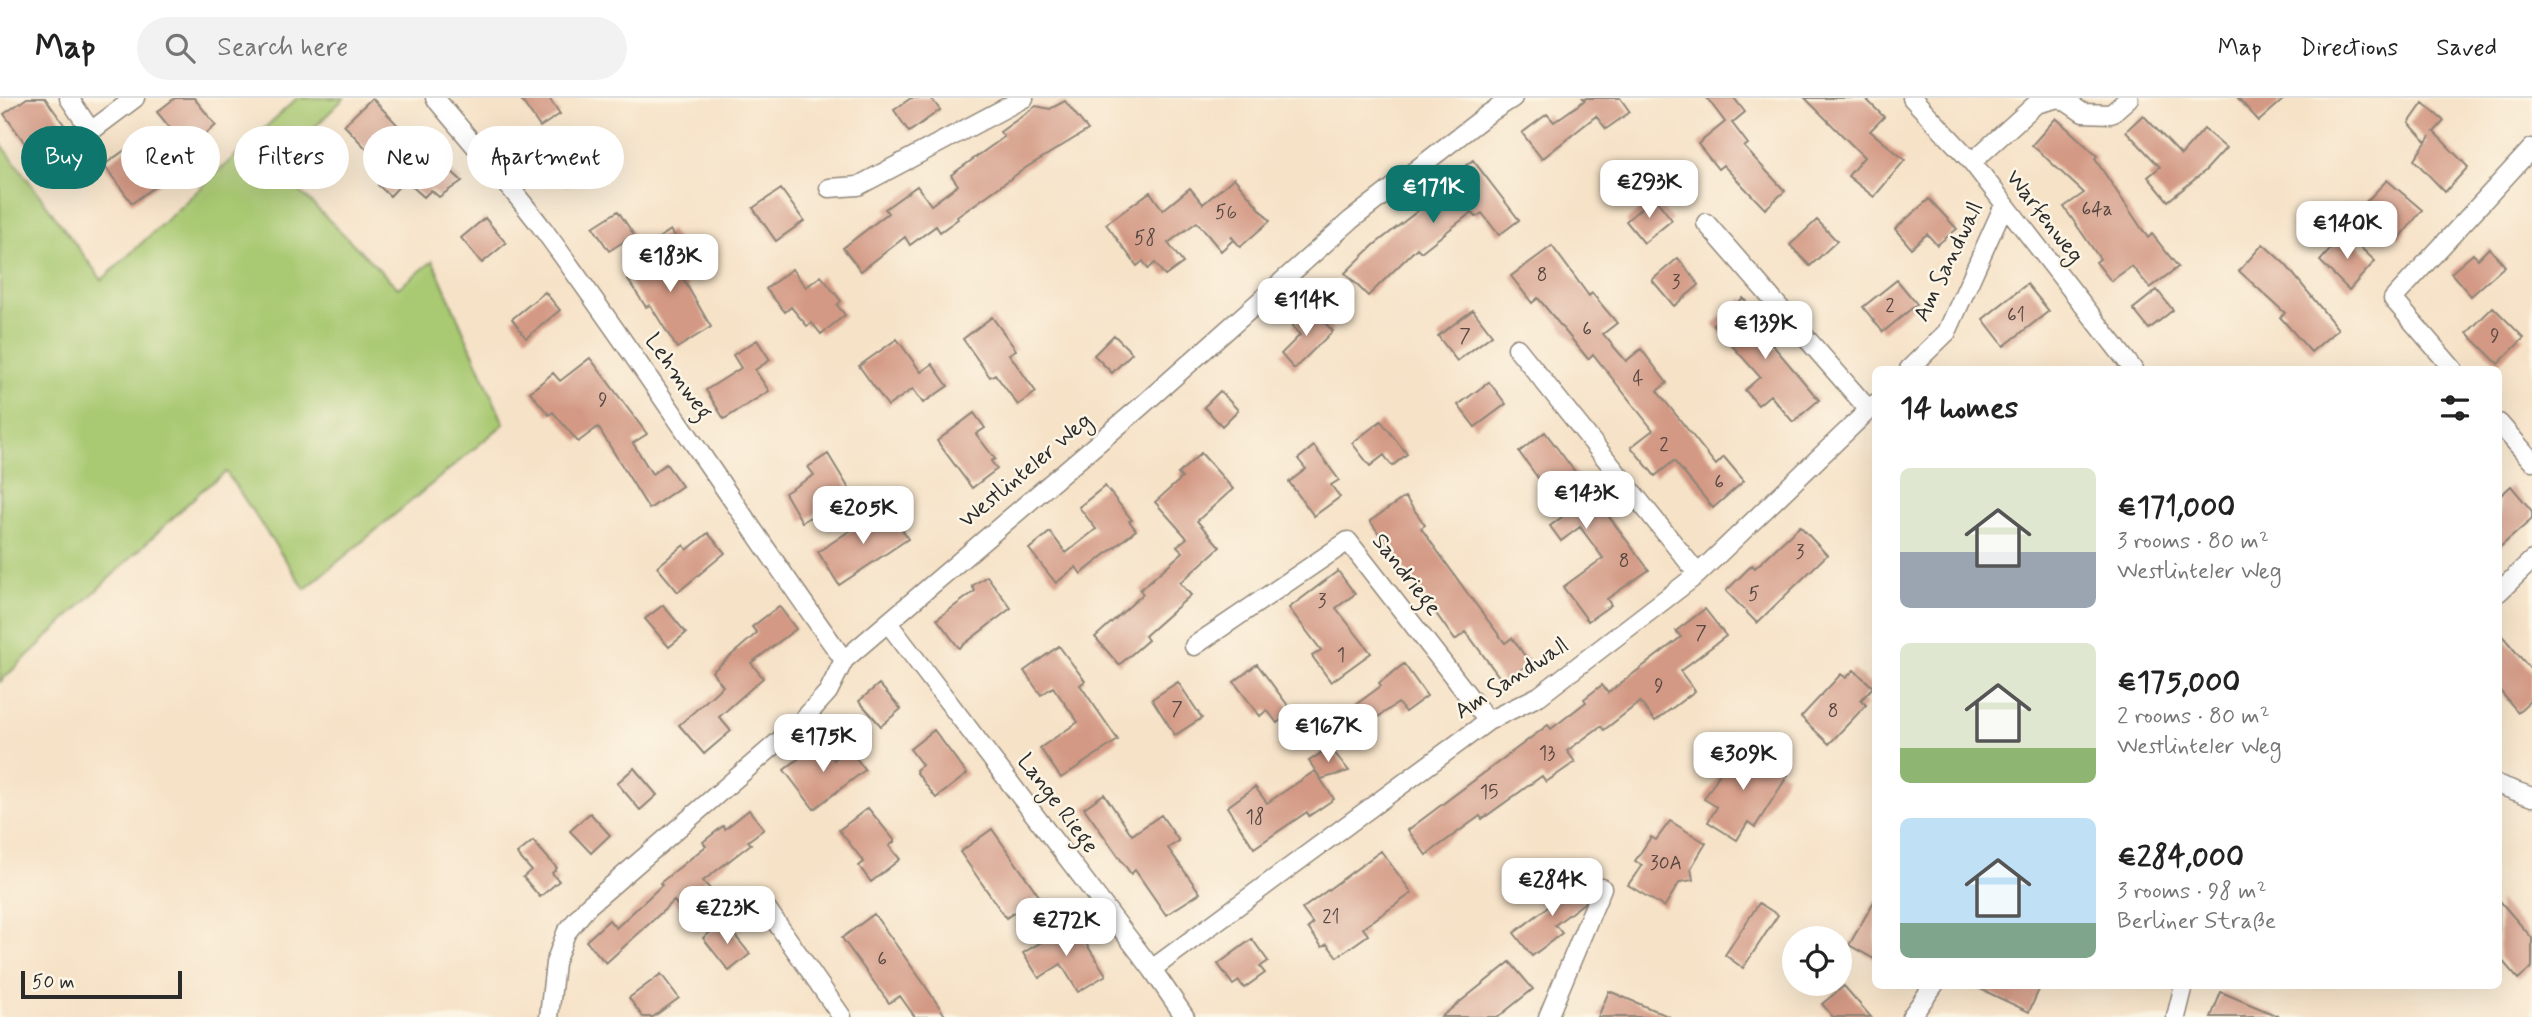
<!DOCTYPE html>
<meta charset="utf-8">
<style>
body{margin:0;font-family:Mynerve,sans-serif;background:#f2f2f2;color:#222;height:100vh;display:flex;flex-direction:column;font-size:26px;white-space:nowrap}
*{box-sizing:border-box;margin:0}
p{font-size:23px;color:#767676}
.icon{flex:none;width:38px;height:38px;fill:none;stroke:currentColor;stroke-width:2;stroke-linecap:round;stroke-linejoin:round}
.map{position:relative;flex:1;overflow:hidden}
.sheet{position:absolute;left:1872px;top:268px;width:630px;height:623px;display:flex;flex-direction:column;background:#fff;border-radius:10px;box-shadow:0 7px 28px #0002}
.sheet>*{flex:none}
.guide{position:absolute;left:21px;top:28px;width:665px;height:63px;display:flex;gap:14px}
.tools{position:absolute;left:1782px;top:828px;display:grid;gap:14px}
.tools a{display:grid;place-items:center;width:70px;height:70px;border-radius:50%;background:#fff;box-shadow:0 7px 28px #0002;font-size:35px}
.scale{position:absolute;left:21px;bottom:18px;width:161px;box-sizing:border-box;padding-left:7px;border:4px solid #2b2b2b;border-top:0;font-size:19px;line-height:24px;white-space:nowrap;color:#2b2b2b;-webkit-text-stroke:5px #fcf5e5;paint-order:stroke}
.price{position:absolute;translate:-50% -60px;padding:0 16px;border-radius:14px;background:#fff;color:#222;font-size:23px;line-height:46px;filter:drop-shadow(0 2px 4px #0008)}
.price::after{content:'';position:absolute;left:50%;top:42px;width:21px;height:16px;margin-left:-10px;background:inherit;clip-path:polygon(0 0,100% 0,50% 100%)}
.price.selected{background:#0f766e;color:#fff}
ul{padding:0;list-style:none}
li{display:flex;align-items:center;gap:21px;height:175px;padding:0 28px}
li span{display:grid;place-items:center;flex:none;width:196px;height:140px;border-radius:10px;color:#555}
li>.icon{margin-inline-start:auto}
span .icon{width:84px;height:84px;fill:#fffc;stroke-width:1}
li b{font-size:30px}
h2{display:flex;justify-content:space-between;align-items:center;height:84px;padding:0 28px;font-size:30px}
.chip{padding:0 24px;border-radius:32px;background:#fff;box-shadow:0 7px 28px #0002;font-size:24px;line-height:63px}
.chip.selected{background:#0f766e;color:#fff}
header{display:flex;align-items:center;gap:42px;box-sizing:border-box;height:98px;padding:0 35px;background:#fff;border-bottom:2px solid #e0e0e0}
header strong{font-size:33px}
nav{display:flex;gap:38px;margin-inline-start:auto;font-size:24px}
.search{width:490px;height:63px;background:#f2f2f2;display:flex;align-items:center;gap:18px;box-sizing:border-box;padding:0 24px;border-radius:38px;color:#767676;font-size:26px}
.map>svg:first-child{display:block}
</style>
<header>
<strong>Map</strong>
<div class="search"><svg class="icon" aria-label="search" viewBox="0 0 24 24"><circle cx="10" cy="10" r="6"/><path d="M15 15l6 6"/></svg>Search here</div>
<nav><a>Map</a><a>Directions</a><a>Saved</a></nav>
</header>
<div class="map">
<svg width="2532" height="919" viewBox="0 0 2532 919">
<rect width="100%" height="100%" fill="#fcf5e5"/>
<filter id="ink" filterUnits="userSpaceOnUse"><feTurbulence type="fractalNoise" baseFrequency=".0143" numOctaves="2"/><feDisplacementMap in="SourceGraphic" scale="14" xChannelSelector="R" yChannelSelector="G"/><feConvolveMatrix kernelMatrix="1 2 1 2 8 2 1 2 1" color-interpolation-filters="sRGB"/></filter>
<filter id="wash" filterUnits="userSpaceOnUse"><feTurbulence type="fractalNoise" baseFrequency=".00686" numOctaves="4" result="noise"/><feDisplacementMap in="SourceGraphic" scale="28" xChannelSelector="R" yChannelSelector="G"/><feGaussianBlur stdDeviation="1.57" result="paint"/><feColorMatrix in="noise" values="0 0 0 0 0 0 0 0 0 0 0 0 0 0 0 0 0 1.4 0 .05"/><feComposite in="paint" operator="in"/></filter>
<g filter="url(#wash)">
<rect width="100%" height="100%" fill="#f6e2c7"/>
<path fill="#a9c972" stroke="#6a7a4e" stroke-width="2" d="M297,0h47l-69,69 123,121 35,-27 71,163 -199,165 -79,-117 -25,19 -201,191v-540l102,138z"/>
<g id="blocks">
<path fill="#d39984" d="M27,0h18l20,28 -35,24 -26,-36z
M175,0h19l22,27 -29,24 -30,-37z
M372,0l53,56 4,-3 33,30 -23,16 -8,-7 -7,7 -19,-17 -15,16 -12,-11 11,-12 -45,-48z
M520,0h29l11,16 -20,13z
M911,0h20l9,12 -31,22 -15,-22z
M1583,0h37l10,14 -24,17 -10,-13 -54,43 -20,-26 25,-19 7,8 31,-22z
M1707,0h27l11,14 -13,11 16,21 -4,3 41,44 -20,18 -42,-44 -5,4 -20,-25 27,-22z
M1805,0h60l19,19 -14,14 35,29 -31,37 -26,-21 16,-19z
M2238,0h47l-26,23z
M1065,3l23,29 -61,37 -70,50 1,2 -18,13 -4,-6 -26,19 -5,-8 -44,34 -18,-23 45,-35 -3,-4 32,-23 14,19 27,-20 -7,-10 53,-38 -4,-5 36,-26 14,3z
M2423,5l21,18 -10,11 34,35 -23,25 -31,-32 16,-24 -4,6 -17,-19z
M2143,17l38,40 23,-26 22,19 -21,23 -37,30 -20,-24 12,-10 -34,-36z
M2056,20l41,38 -2,3 53,79 4,-4 26,33 -28,21 -18,-22 -21,15 -15,-19 4,-3 -36,-52 20,-14 -52,-48z
M139,42l28,38 -35,25 -28,-38z
M580,43l17,26 -28,19 -17,-27z
M1473,62l46,60 -20,15 -17,-22 -6,4 -4,-5 -51,40 -4,-4 -49,48 -23,-23 29,-28 77,-60 -4,-5z
M1234,80l36,43 -30,26 -9,-11 2,4 -12,11 -24,-29 -29,21 15,20 -18,13 -10,-13 -7,6 -5,-8 -6,5 -31,-42 44,-32 13,18 27,-22 13,16z
M2387,82l35,30 -23,29 -36,-34z
M781,91l23,32 -28,20 -23,-33z
M1654,99l18,23 -28,23 -18,-22z
M1929,101l28,30 -20,16 -10,-11 -16,14 -16,-19z
M618,113l16,24 -25,16 -16,-24z
M485,120l21,25 -24,20 -21,-25z
M1817,122l20,21 -27,25 -20,-21z
M671,132l13,20 -13,8 40,69 -34,21 -27,-43 -4,2 -18,-27 33,-22 -10,-15z
M2345,135l30,28 -26,29 -29,-29z
M2263,146l23,21 52,64 -27,23 -31,-35 5,-4 -46,-42z
M1552,148l37,50 3,-3 25,30 -14,11 23,27 15,-12 26,34 -10,8 59,74 8,-8 20,24 -31,27 -39,-47 -19,15 -24,-29 22,-17 -60,-76 -5,5 -50,-61 -6,5 -21,-27z
M2489,150l16,18 -34,30 -20,-23 22,-19 5,5z
M1678,160l21,27 -25,21 -22,-26z
M792,171l14,18 15,-11 20,25 -4,4 8,10 -24,19 -9,-11 -5,3 -16,-19 -6,5 -19,-23z
M1897,182l20,24 -34,28 -20,-25z
M2027,186l22,27 -45,35 -21,-27z
M2157,192l16,20 -24,19 -16,-20z
M545,194l15,18 -34,28 -14,-19z
M1743,200l33,38 -6,6 49,58 -26,22 -23,-27 -12,10 -13,-15 15,-13 -47,-53z
M2493,209l31,31 -26,26 -31,-31z
M1310,210l23,23 -39,38 -13,-15 19,-19 -8,-9z
M1473,212l19,25 -35,26 -19,-25z
M992,219l24,33 -7,4 27,38 -18,13 -23,-31 -5,3 -27,-38z
M1114,237l18,18 -20,20 -18,-18z
M897,241l24,33 11,-8 16,22 -25,17 -10,-14 -25,17 -29,-40z
M757,242l13,20 -15,10 14,21 -45,28 -18,-29 35,-22 -8,-13z
M590,260l57,76 -14,9 19,31 14,-10 16,22 -33,23 -51,-82 -20,15 -25,-30 -4,3 -19,-23 23,-19 7,8z
M1489,284l17,22 -31,23 -17,-22z
M1220,293l18,19 -16,16 -18,-19z
M974,315l11,15 -9,6 19,25 -4,2 6,8 -25,19 -35,-47z
M1381,323l26,33 -15,12 -8,-11 -14,11 -18,-23z
M1545,334l104,138 -42,29 4,6 -23,16 -25,-34 40,-29 -23,-31 -19,14 -11,-15 20,-15 -23,-33 -6,4 -22,-30z
M1314,348l25,34 -8,5 9,12 -26,19 -25,-34 17,-13 -8,-10z
M1201,355l32,36 -36,32 23,26 -40,36 11,12 -46,41 3,4 -29,25 -24,-28 48,-43 -3,-4 43,-38 -6,-6 10,-8 -32,-36 27,-24 -4,-4z
M828,356l23,38 -49,30 -17,-29 29,-18 -6,-8z
M1105,388l27,34 -3,1 7,9 -55,44 -5,-7 -20,16 -27,-34 21,-17 16,21 30,-24 -17,-22z
M2511,388l21,25v8l-33,29v-51z
M1405,399l20,28 -4,3 47,66 37,49 7,-5 18,25 -27,19 -37,-50 -11,8 -85,-119z
M887,408l21,33 -69,46 -21,-33z
M1800,428l27,29 -70,68 -31,-32 26,-26 3,3z
M708,435l17,20 -47,39 -21,-25 27,-22 3,5z
M1338,473l17,23 -19,14 35,45 -40,29 -19,-26 9,-6 -32,-42z
M987,478l24,32 -52,40 -22,-29 38,-28 -3,-5z
M663,507l23,28 -17,14 -24,-28z
M779,508l17,23 -45,34 12,15 -44,39 12,14 -27,23 -25,-29 44,-39 -11,-14 45,-39 -5,-6z
M1705,511l21,27 -46,35 15,20 -40,30 -15,-19 -36,28 -3,-4 -34,25 8,11 -29,20 -4,-6 -60,43 -2,-3 -54,39 -18,-25 140,-105 3,4 35,-27 -2,-3 18,-14 6,8 73,-56 -5,-6z
M2499,534l33,39v28l-14,13 -19,-22z
M1059,548l26,35 -5,4 38,55 -57,38 -21,-30 38,-26 -25,-35 -12,8 -17,-24z
M1257,566l35,47 -15,12 -10,-13 -7,6 -26,-34z
M1404,566l23,32 -22,16 -7,-9 -43,30 -12,-19 38,-28 -2,-3z
M1854,572l19,17 -12,13 5,5 -37,39 -28,-27 40,-43 5,4z
M1178,584l24,36 -27,17 -23,-36z
M879,586l22,25 -20,17 -22,-25z
M934,632l33,44 -31,24 -19,-25 -1,-3 6,-5 -12,-16z
M820,644l14,18 15,-11 16,21 -51,39 -30,-39z
M1738,646l50,31 -33,52 -7,-5 -11,18 -29,-18 9,-15 -13,-8z
M1330,649l19,24 -28,8 -12,-18z
M634,670l23,27 -17,15 -23,-27z
M1315,673l19,28 -25,17 -2,-4 -53,36 -27,-41 28,-20 12,16z
M1104,696l28,41 29,-20 18,26 -11,7 32,45 -34,22 -31,-45 -4,4 -47,-66z
M868,710l27,33 -6,5 11,13 -29,23 -12,-16 5,-4 -25,-32z
M749,712l15,19 -16,12 3,3 -48,37 7,8 -27,22 -9,-10 -68,62 -20,-22 23,-21 7,8 46,-43 -2,-2 46,-37 -3,-4 20,-16 2,3z
M590,715l20,22 -19,18 -21,-22z
M1670,723l36,22 -15,25 2,12 -13,2 -16,25 -36,-22 14,-20 -7,-4 16,-24 5,3z
M992,731l47,67 -33,22 -46,-66z
M533,743l24,27 -5,5 7,8 -19,16 -17,-20 8,-7 -14,-16z
M1381,753l31,42 -49,35 5,7 -31,22 -10,-13 -5,3 -14,-19 5,-4 -11,-15z
M1575,777l13,16 -4,12 -29,22 7,8 -30,23 -18,-23 52,-40 -5,-6z
M1876,800v62l-27,-15z
M2499,802l33,38v29l-14,12 -19,-22z
M1759,805l19,12 -35,53 -18,-13z
M874,816l48,67 24,36h-31l-15,-21 -11,7 -47,-65z
M724,824l26,32 -21,17 -26,-33z
M1073,825l33,52 -28,17 -17,-28 -22,14 -16,-25z
M1252,841l16,22 -8,6 5,6 -21,15 -5,-7 -6,4 -15,-21z
M1510,864l23,27 -35,28h-57z
M661,876l18,24 -26,19h-10l-14,-19z
M1972,887h69l-12,27z
M1844,888l27,31h-38l-11,-13z
M1609,893l61,26h-72z
M2221,894l59,25h-69z"/>
</g>
</g>
<g filter="url(#ink)">
<use href="#blocks" fill-opacity="0" stroke="#908679" stroke-width="2"/>
<g fill="none" stroke-linecap="round" stroke-linejoin="round">
<g stroke="#908679" stroke-width="21">
<path id="minor" d="M69,0l22,33 44,-33
M435,0c36,44 74,86 108,131 104,141 199,289 301,431
M1912,0l60,64 161,207
M2061,0l22,15 28,1 18,-16
M1972,64l64,-58 22,-6
M829,90l29,-2 166,-88
M1706,125l163,187
M1517,250l181,226
M1909,271l38,-37 57,-127
M2453,271l-60,-70 139,-151
M2499,325l33,38
M2499,494l33,-32
M888,525l264,346 33,48
M1194,548l154,-105 140,180
M2499,687l33,12
M767,811l75,108
M1152,871l336,-248 51,-25 159,-122 178,-171
M549,919l6,-54 11,-30 22,-27 212,-183 28,-31 16,-32 295,-252 212,-188 137,-106 25,-16
M1548,919l54,-129
M1911,919l23,-32
M2176,919l8,-32"/>
</g>
<use href="#minor" stroke="#fff" stroke-width="18"/>
</g>
</g>
<g text-anchor="middle" dominant-baseline="central" stroke-width="5" stroke-linejoin="round" paint-order="stroke">
<g font-size="19" fill="#554641">
<text x="2097" y="111">64a</text>
<text x="1226" y="114">56</text>
<text x="1145" y="140">58</text>
<text x="1542" y="177">8</text>
<text x="1676" y="184">3</text>
<text x="1890" y="208">2</text>
<text x="2016" y="217">61</text>
<text x="1587" y="231">6</text>
<text x="1465" y="238">7</text>
<text x="2495" y="238">9</text>
<text x="1638" y="281">4</text>
<text x="603" y="302">9</text>
<text x="1664" y="347">2</text>
<text x="1719" y="384">6</text>
<text x="1800" y="454">3</text>
<text x="1624" y="463">8</text>
<text x="1754" y="496">5</text>
<text x="1322" y="503">3</text>
<text x="1701" y="535">7</text>
<text x="1341" y="557">1</text>
<text x="1659" y="588">9</text>
<text x="1177" y="611">7</text>
<text x="1833" y="613">8</text>
<text x="1547" y="655">13</text>
<text x="1489" y="694">15</text>
<text x="1255" y="719">18</text>
<text x="1666" y="765">30A</text>
<text x="1331" y="819">21</text>
<text x="882" y="861">6</text>
</g>
<g font-size="23" fill="#2b2b2b" stroke="#fcf5e5">
<text transform="translate(2044 119) rotate(52)">Warfenweg</text>
<text transform="translate(1949 164) rotate(-64)">Am Sandwall</text>
<text transform="translate(678 279) rotate(55)">Lehmweg</text>
<text transform="translate(1026 373) rotate(-40)">Westlinteler Weg</text>
<text transform="translate(1406 477) rotate(52)">Sandriege</text>
<text transform="translate(1512 581) rotate(-33)">Am Sandwall</text>
<text transform="translate(1057 706) rotate(53)">Lange Riege</text>
</g>
</g>
</svg>
<div class="tools">
<a><svg class="icon" aria-label="locate" viewBox="0 0 24 24"><circle cx="12" cy="12" r="6"/><path d="M12 2v4M12 18v4M2 12h4M18 12h4"/></svg></a>
</div>
<div class="scale">50 m</div>
<b class="price" style="left:1649px;top:122px">€293K</b>
<b class="price selected" style="left:1433px;top:127px">€171K</b>
<b class="price" style="left:2347px;top:163px">€140K</b>
<b class="price" style="left:670px;top:196px">€183K</b>
<b class="price" style="left:1306px;top:240px">€114K</b>
<b class="price" style="left:1765px;top:263px">€139K</b>
<b class="price" style="left:1586px;top:433px">€143K</b>
<b class="price" style="left:863px;top:448px">€205K</b>
<b class="price" style="left:1328px;top:666px">€167K</b>
<b class="price" style="left:823px;top:676px">€175K</b>
<b class="price" style="left:1743px;top:694px">€309K</b>
<b class="price" style="left:1552px;top:820px">€284K</b>
<b class="price" style="left:727px;top:848px">€223K</b>
<b class="price" style="left:1066px;top:860px">€272K</b>
<div class="guide">
<a class="chip selected">Buy</a>
<a class="chip">Rent</a>
<a class="chip">Filters</a>
<a class="chip">New</a>
<a class="chip">Apartment</a>
</div>
<section class="sheet">
<h2>14 homes<svg class="icon" aria-label="filters" viewBox="0 0 24 24"><path d="M4 7h16M4 17h16"/><circle cx="9" cy="7" r="2"/><circle cx="15" cy="17" r="2"/></svg></h2>
<ul>
<li><span style="background:linear-gradient(#dfe7d0 60%,#9aa5b1 0)"><svg class="icon" aria-label="home" viewBox="0 0 24 24"><path d="M3 11l9-7 9 7M6 9v11h12V9"/></svg></span><div><b>€171,000</b><p>3 rooms · 80 m²</p><p>Westlinteler Weg</p></div></li>
<li><span style="background:linear-gradient(#dfe7d0 75%,#8fb573 0)"><svg class="icon" aria-label="home" viewBox="0 0 24 24"><path d="M3 11l9-7 9 7M6 9v11h12V9"/></svg></span><div><b>€175,000</b><p>2 rooms · 80 m²</p><p>Westlinteler Weg</p></div></li>
<li><span style="background:linear-gradient(#bfe0f5 75%,#7fa58c 0)"><svg class="icon" aria-label="home" viewBox="0 0 24 24"><path d="M3 11l9-7 9 7M6 9v11h12V9"/></svg></span><div><b>€284,000</b><p>3 rooms · 98 m²</p><p>Berliner Straße</p></div></li>
</ul>
</section>
</div>
